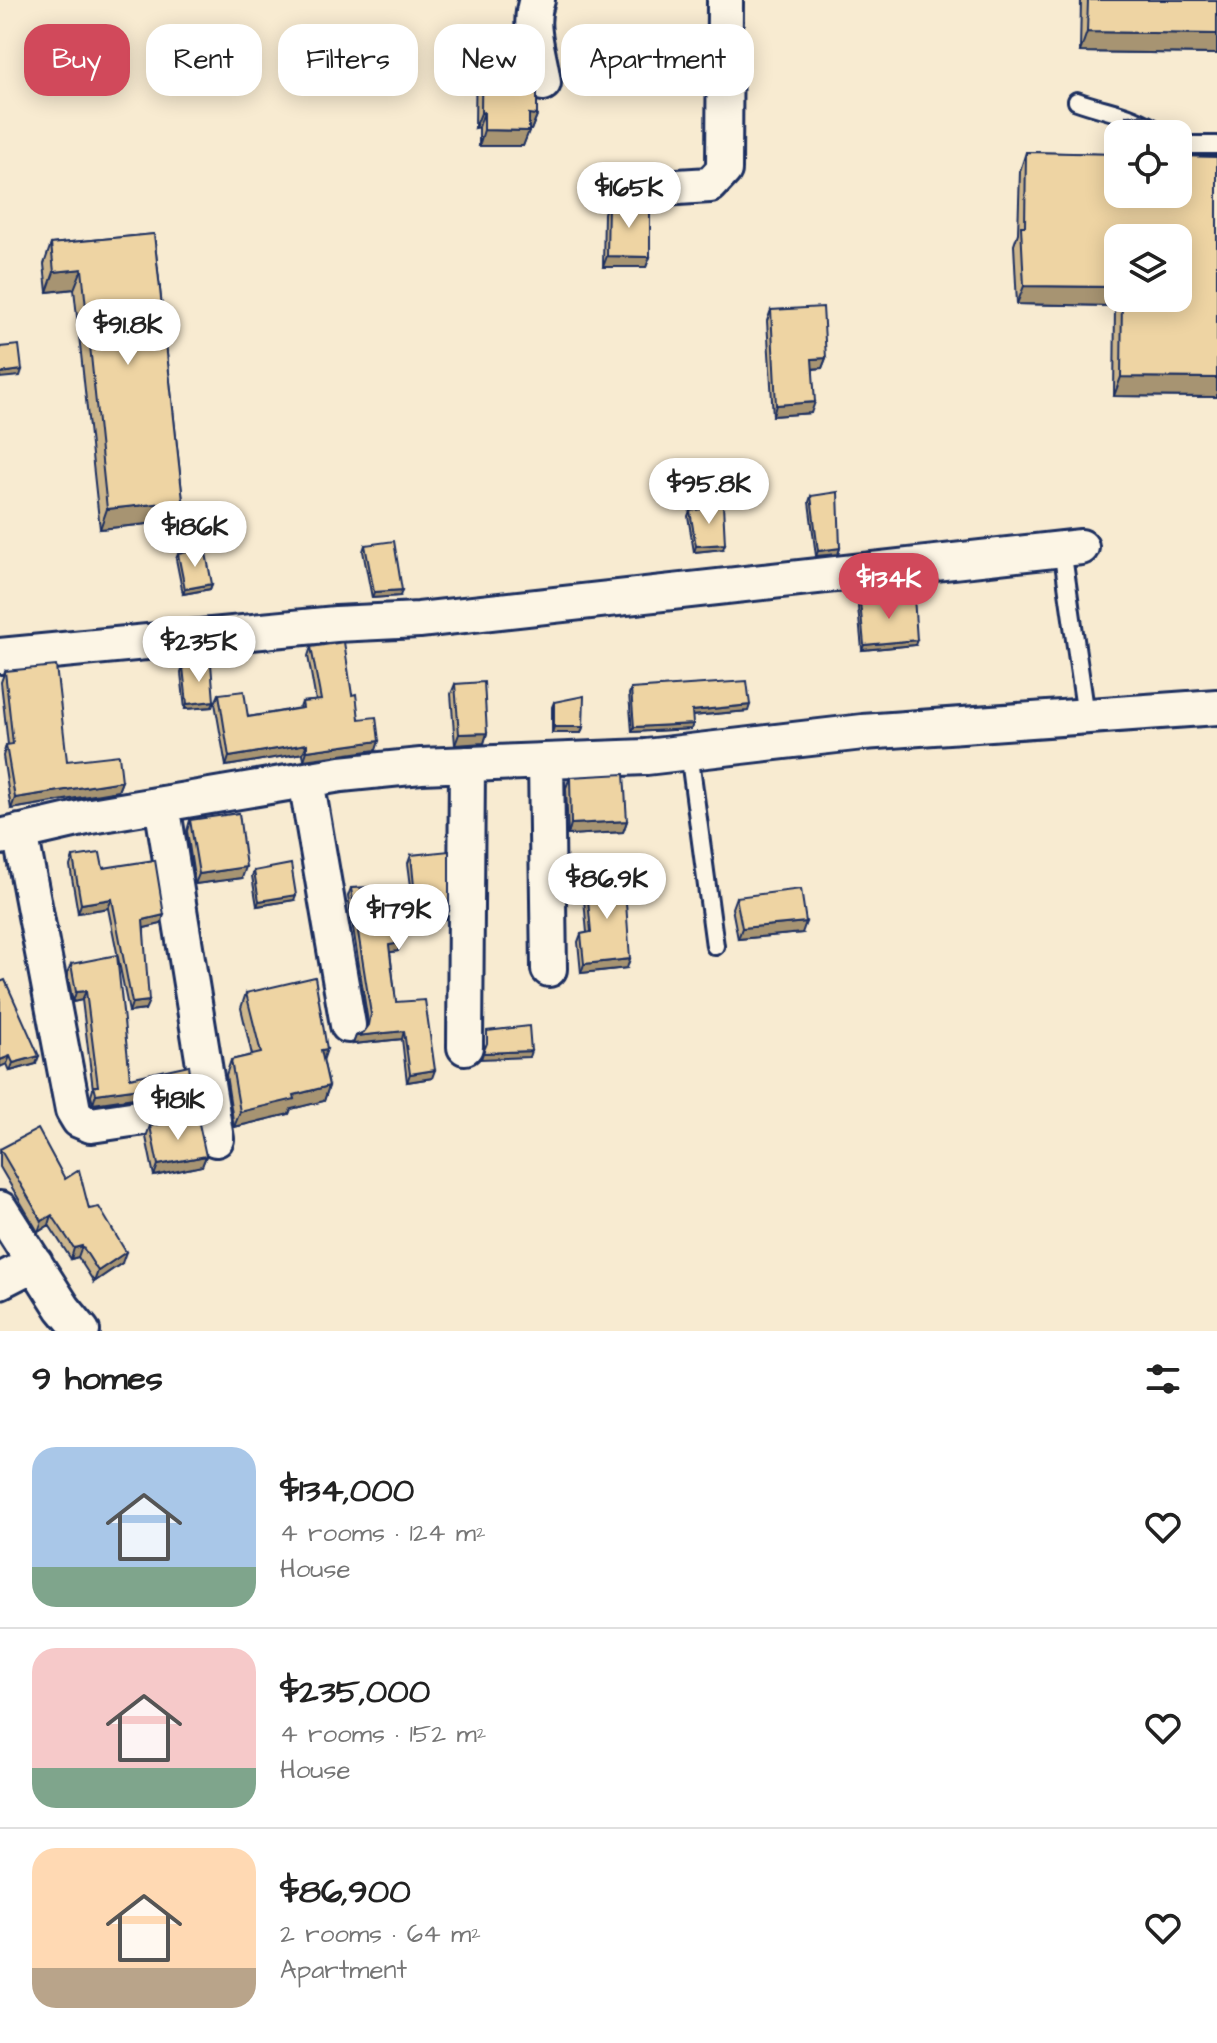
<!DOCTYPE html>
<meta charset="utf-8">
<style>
body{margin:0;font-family:"Architects Daughter",sans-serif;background:#f6f6f6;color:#222;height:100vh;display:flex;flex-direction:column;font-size:30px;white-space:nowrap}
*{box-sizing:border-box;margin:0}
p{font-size:26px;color:#767676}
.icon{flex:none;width:44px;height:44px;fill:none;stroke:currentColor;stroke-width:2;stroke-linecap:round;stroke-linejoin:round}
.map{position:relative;height:1331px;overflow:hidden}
.panel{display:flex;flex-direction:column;background:#fff;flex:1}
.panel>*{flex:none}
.top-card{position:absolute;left:24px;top:24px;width:800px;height:72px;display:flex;gap:16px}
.fabs{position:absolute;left:1104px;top:120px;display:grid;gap:16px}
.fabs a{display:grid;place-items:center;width:88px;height:88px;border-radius:16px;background:#fff;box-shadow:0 4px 20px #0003;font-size:40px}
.price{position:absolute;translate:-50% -68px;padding:0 18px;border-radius:28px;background:#fff;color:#222;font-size:26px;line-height:52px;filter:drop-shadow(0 2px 4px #0008)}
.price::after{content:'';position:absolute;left:50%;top:48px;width:24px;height:18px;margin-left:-12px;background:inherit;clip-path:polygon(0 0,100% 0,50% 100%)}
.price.active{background:#d1495b;color:#fff}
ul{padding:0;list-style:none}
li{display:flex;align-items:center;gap:24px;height:200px;padding:0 32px}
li+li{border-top:2px solid #e0e0e0}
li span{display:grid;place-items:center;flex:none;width:224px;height:160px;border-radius:24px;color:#555}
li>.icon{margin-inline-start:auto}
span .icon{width:96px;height:96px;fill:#fffc;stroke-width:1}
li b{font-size:34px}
h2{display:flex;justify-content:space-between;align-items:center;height:96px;padding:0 32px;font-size:34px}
.pill{padding:0 28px;border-radius:24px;background:#fff;box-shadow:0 4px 20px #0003;font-size:28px;line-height:72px}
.pill.active{background:#d1495b;color:#fff}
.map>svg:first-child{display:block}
</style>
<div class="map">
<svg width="1217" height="1331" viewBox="0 0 1217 1331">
<rect width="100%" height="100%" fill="#f8ebd1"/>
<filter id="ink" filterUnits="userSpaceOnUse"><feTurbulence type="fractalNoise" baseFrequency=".0125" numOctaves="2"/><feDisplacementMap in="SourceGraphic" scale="16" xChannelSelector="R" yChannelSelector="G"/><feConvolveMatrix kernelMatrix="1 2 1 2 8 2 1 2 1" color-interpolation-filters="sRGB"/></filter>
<g filter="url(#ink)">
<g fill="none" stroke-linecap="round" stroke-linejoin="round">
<g stroke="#1b2f5e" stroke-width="22">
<path id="lane" d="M1077,101c34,12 54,12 85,33
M1178,145h39
M1062,549l24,167
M689,752l26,194"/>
</g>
<g stroke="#1b2f5e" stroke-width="40">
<path id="street" d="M537,0c-10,26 3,56 6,83
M613,191l97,-6 14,-15 1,-170
M0,656l336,-32 83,-4 662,-73
M546,762l3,207
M306,780l42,245
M162,804l54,335
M20,832l53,278 6,10 12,5 120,-18
M0,837l91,-21 250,-42 80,-8 225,-9 217,-25 354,-25
M465,1047l2,-283
M0,1209l63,99 19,23
M0,1281l35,-18"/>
</g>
<use href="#lane" stroke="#fcf5e5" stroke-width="16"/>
<use href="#street" stroke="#fcf5e5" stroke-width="34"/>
</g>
<path fill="#cdb68c" stroke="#1b2f5e" stroke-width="2" fill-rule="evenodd" d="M1081,0h136v54l-137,-2z
M482,33l55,82 -6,15h-2l-6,16h-44v-19l-4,1 1,-80z
M1126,116l26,18h-32z
M1026,152l191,5v240l-103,-1 1,-90 -98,-2 -3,-59 4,-12 2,-62zM1118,238l60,60h-60z
M608,203l42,54 -4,10h-43l1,-54z
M154,234l29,267 -8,20 -75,8 -26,-240 -27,3 -3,-28 7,-20z
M771,310l55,48 -4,10 -9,1 -2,44 -38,3 -6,-95z
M811,496l29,52 -2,6 -22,2 -7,-54z
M690,511l33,38 -29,3 -6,-36z
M365,545l35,51 -28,2 -9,-47z
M178,554l34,30 -2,5 -27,5 -7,-35z
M860,601l55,44 -53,5 -4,-43z
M311,647l41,48 7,24 17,31 -72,10 -1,-7 -77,13 -11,-63 4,-9 29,23 52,-9 2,-6 14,-1 -8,-45z
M183,667l31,34 -2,6 -27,2 -4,-36z
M5,671l62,90 55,20 -4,10 -107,18 -8,-53 3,-11h2l-7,-63z
M455,684l32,49 -3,10 -29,2 -4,-51z
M631,689l117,22 -56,5 -1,13 -59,3 -3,-38z
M554,702l29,25 -2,6h-29v-26z
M570,777l57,44 -4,11 -55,3 -2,-47z
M190,820l52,58 -47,6 -8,-53z
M411,855l35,64 -49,1 4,23 -3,8 -8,1 6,50 36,76 -25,4 -5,-43 -49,5 3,-8 8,-4 3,-4 1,-6 -20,-126 3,-8 60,-2 -3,-23z
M73,857l30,11 58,56 -17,4 1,82 -16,2 -21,-104 -30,5 -8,-47z
M254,871l40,29 -37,6 -5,-30z
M586,879l41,89 -46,5 -3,-31 3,-8 6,-1 -4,-45z
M736,897l66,36 -64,6 -6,-31z
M71,964l59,114 58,12 -95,14 -2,-8 2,-7 -11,-89 -9,2 -6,-29z
M0,982l36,82 -26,7 -3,-7z
M246,993l77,67 6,26 -5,15 -33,8 -2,5 -55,13 -8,-52 5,-15 21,-5 -11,-47z
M150,1126l56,30 -4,10 -48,10 -8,-39z
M0,1149l65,30 24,30 33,54 -28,19 -16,-25 -7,2 -22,-34 -11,7 -38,-65z"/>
<path fill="#a79472" stroke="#1b2f5e" stroke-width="2" d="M1087,32l130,2v20l-137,-2z
M484,112l-5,15 -4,1 6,-15z
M529,114l8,1 -6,15h-8z
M484,130l45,1 -6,15h-44z
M607,256l43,1 -4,10h-43z
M82,269l-8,20 -27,3 7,-20z
M1024,286l94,1v11l-3,8 -98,-2z
M826,358l-4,10 -13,1 3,-10z
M22,370l-2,6 -20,2v-5z
M1121,377l96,1v19l-103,-1z
M815,402l-4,11 -38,3 3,-11z
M183,501l-8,20 -75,8 7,-20z
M725,544l-2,5 -29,3 2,-6z
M840,548l-2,6 -22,2 2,-5z
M212,584l-2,5 -27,5 2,-5z
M402,590l-2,6 -28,2 2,-6z
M917,640l-2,5 -53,5 2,-5z
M214,701l-2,6 -27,2 2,-5z
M750,705l-2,6 -58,5 2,-5z
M693,724l-2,5 -59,3 2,-5z
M554,727h29l-2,6h-29z
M487,733l-3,10 -29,2 4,-11z
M379,741l-3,9 -72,10 3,-9z
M307,744l-4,9 -77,13 3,-9z
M122,781l-4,10 -107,18 4,-11z
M627,821l-4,11 -55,3 3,-11z
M246,867l-4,11 -47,6 4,-10z
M296,895l-2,5 -37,6 2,-5z
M112,899l-4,9 -30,5 3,-9z
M449,911l-3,8 -53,1 3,-8z
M164,915l-3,9 -21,5 3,-9z
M806,922l-4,11 -64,6 4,-11z
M401,943l-3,8 -12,2 3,-8z
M630,959l-3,9 -46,5 3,-9z
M86,991l-4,9 -9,2 3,-10z
M149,1001l-4,9 -16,2 3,-9z
M404,1031l-2,8 -49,5 3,-8z
M327,1049l-5,15 -1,-14z
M531,1051l-2,6 -48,2 2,-6z
M10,1056l-3,8 -7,3v-7z
M39,1056l-3,8 -26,7 3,-8z
M435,1070l-3,8 -25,4 3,-8z
M191,1081l-3,9 -95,14 3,-10z
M329,1086l-5,15 -33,8 -2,5 -55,13 6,-15 54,-17z
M206,1156l-4,10 -48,10 4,-11z
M52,1215l-3,10 -11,7 4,-11z
M82,1246l-4,11 -7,2 3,-11z
M126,1252l-4,11 -28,19 4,-11z"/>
<path fill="#eed4a3" stroke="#1b2f5e" stroke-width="2" d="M1088,0h129v34l-130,-2z
M482,33h40l7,38 8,12v32l-8,-1v17l-45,-1v-18l-3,1z
M1147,115l4,2 1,17h-26v-18z
M1026,152l92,2v40h60v-38l39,1v221l-96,-1 1,-79h56v-60h-60v49l-94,-1 -3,-60h4z
M608,203h42v54l-43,-1z
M154,234l29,267 -76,8 -25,-240 -28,3 -3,-28z
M823,307l3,51 -14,1 3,43 -39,3 -5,-95z
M19,345l3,25 -22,3v-26z
M838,492l2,56 -22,3 -7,-55z
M723,505l2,39 -29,2 -6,-35z
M394,541l8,49 -28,2 -9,-47z
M205,548l7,36 -27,5 -7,-35z
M914,597l3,43 -53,5 -4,-44z
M344,642l8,53 4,-1 3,25 17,-2 3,24 -72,10v-7l-78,13 -10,-63 25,-3 4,26 55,-9 -1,-6 19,-2 -10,-53z
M211,664l3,37 -27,3 -4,-37z
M56,666l11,95 52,-6 3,26 -107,17 -9,-53 7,-1 -8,-73z
M747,681l3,24 -58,6 1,13 -59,3 -3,-38z
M484,682l3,51 -28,1 -4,-50z
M584,696l-1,31h-29v-25z
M624,774l3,47 -56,3 -1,-47z
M239,813l7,54 -47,7 -9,-54z
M449,851v60l-53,1 5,31 -12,2 7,57 29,-2 10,70 -25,4 -6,-43 -48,5 8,-4 5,-7 2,-11 -20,-126 63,-2 -3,-31z
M100,853l3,15 52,-8 9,55 -21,5 6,81 -17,2 -20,-104 -31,5 -8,-47z
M291,864l5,31 -37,6 -5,-30z
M624,875l6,84 -46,5 -3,-30 10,-2 -5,-53z
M801,889l5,33 -64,6 -6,-31z
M117,955l13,123 59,-13 2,16 -95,13 -2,-8h4l-12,-95 -10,1 -5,-28z
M315,977l12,72 -6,1 8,36 -35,9 1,4 -55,13 -9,-52 30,-7 -15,-60z
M5,980l34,76 -26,7 -3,-7 -10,4v-78z
M529,1026l2,25 -48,2 4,-10v-12z
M198,1119l8,37 -48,9 -8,-39z
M38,1129l27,50 14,-9 10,39 10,-2 27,45 -28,19 -16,-25 -8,2 -22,-33 -10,6 -42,-72z"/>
</g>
</svg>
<div class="fabs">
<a><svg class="icon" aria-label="locate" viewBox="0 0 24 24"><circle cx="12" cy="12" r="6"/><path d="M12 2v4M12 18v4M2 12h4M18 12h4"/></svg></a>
<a><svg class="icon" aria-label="layers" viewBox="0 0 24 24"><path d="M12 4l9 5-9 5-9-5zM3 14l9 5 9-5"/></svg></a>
</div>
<b class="price" style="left:629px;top:230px">$165K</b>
<b class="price" style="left:128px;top:367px">$91.8K</b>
<b class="price" style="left:709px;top:526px">$95.8K</b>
<b class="price" style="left:195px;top:569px">$186K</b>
<b class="price active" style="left:889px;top:621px">$134K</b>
<b class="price" style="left:199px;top:684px">$235K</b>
<b class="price" style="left:607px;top:921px">$86.9K</b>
<b class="price" style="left:399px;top:952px">$179K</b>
<b class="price" style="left:178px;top:1142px">$181K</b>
<div class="top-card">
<a class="pill active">Buy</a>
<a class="pill">Rent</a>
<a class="pill">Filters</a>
<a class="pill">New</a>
<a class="pill">Apartment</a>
</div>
</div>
<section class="panel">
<h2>9 homes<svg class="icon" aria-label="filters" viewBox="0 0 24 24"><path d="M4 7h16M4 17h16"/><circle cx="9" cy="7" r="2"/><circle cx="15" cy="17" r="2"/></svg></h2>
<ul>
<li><span style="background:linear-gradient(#a9c7e8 75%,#7fa58c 0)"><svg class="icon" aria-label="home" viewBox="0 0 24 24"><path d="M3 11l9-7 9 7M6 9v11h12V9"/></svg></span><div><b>$134,000</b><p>4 rooms · 124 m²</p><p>House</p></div><svg class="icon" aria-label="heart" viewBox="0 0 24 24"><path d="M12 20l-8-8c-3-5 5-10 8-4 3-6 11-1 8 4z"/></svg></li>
<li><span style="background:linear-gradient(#f6c9c9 75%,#7fa58c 0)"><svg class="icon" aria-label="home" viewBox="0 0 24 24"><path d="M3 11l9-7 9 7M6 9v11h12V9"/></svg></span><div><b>$235,000</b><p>4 rooms · 152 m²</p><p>House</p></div><svg class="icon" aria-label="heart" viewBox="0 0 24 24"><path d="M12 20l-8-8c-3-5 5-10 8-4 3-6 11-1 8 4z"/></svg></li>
<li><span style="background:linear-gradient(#ffd9b3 75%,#b9a48a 0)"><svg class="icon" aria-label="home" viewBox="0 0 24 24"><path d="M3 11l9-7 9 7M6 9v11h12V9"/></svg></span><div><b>$86,900</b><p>2 rooms · 64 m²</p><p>Apartment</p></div><svg class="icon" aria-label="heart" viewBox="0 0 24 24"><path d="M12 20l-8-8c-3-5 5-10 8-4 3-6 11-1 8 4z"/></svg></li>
</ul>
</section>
